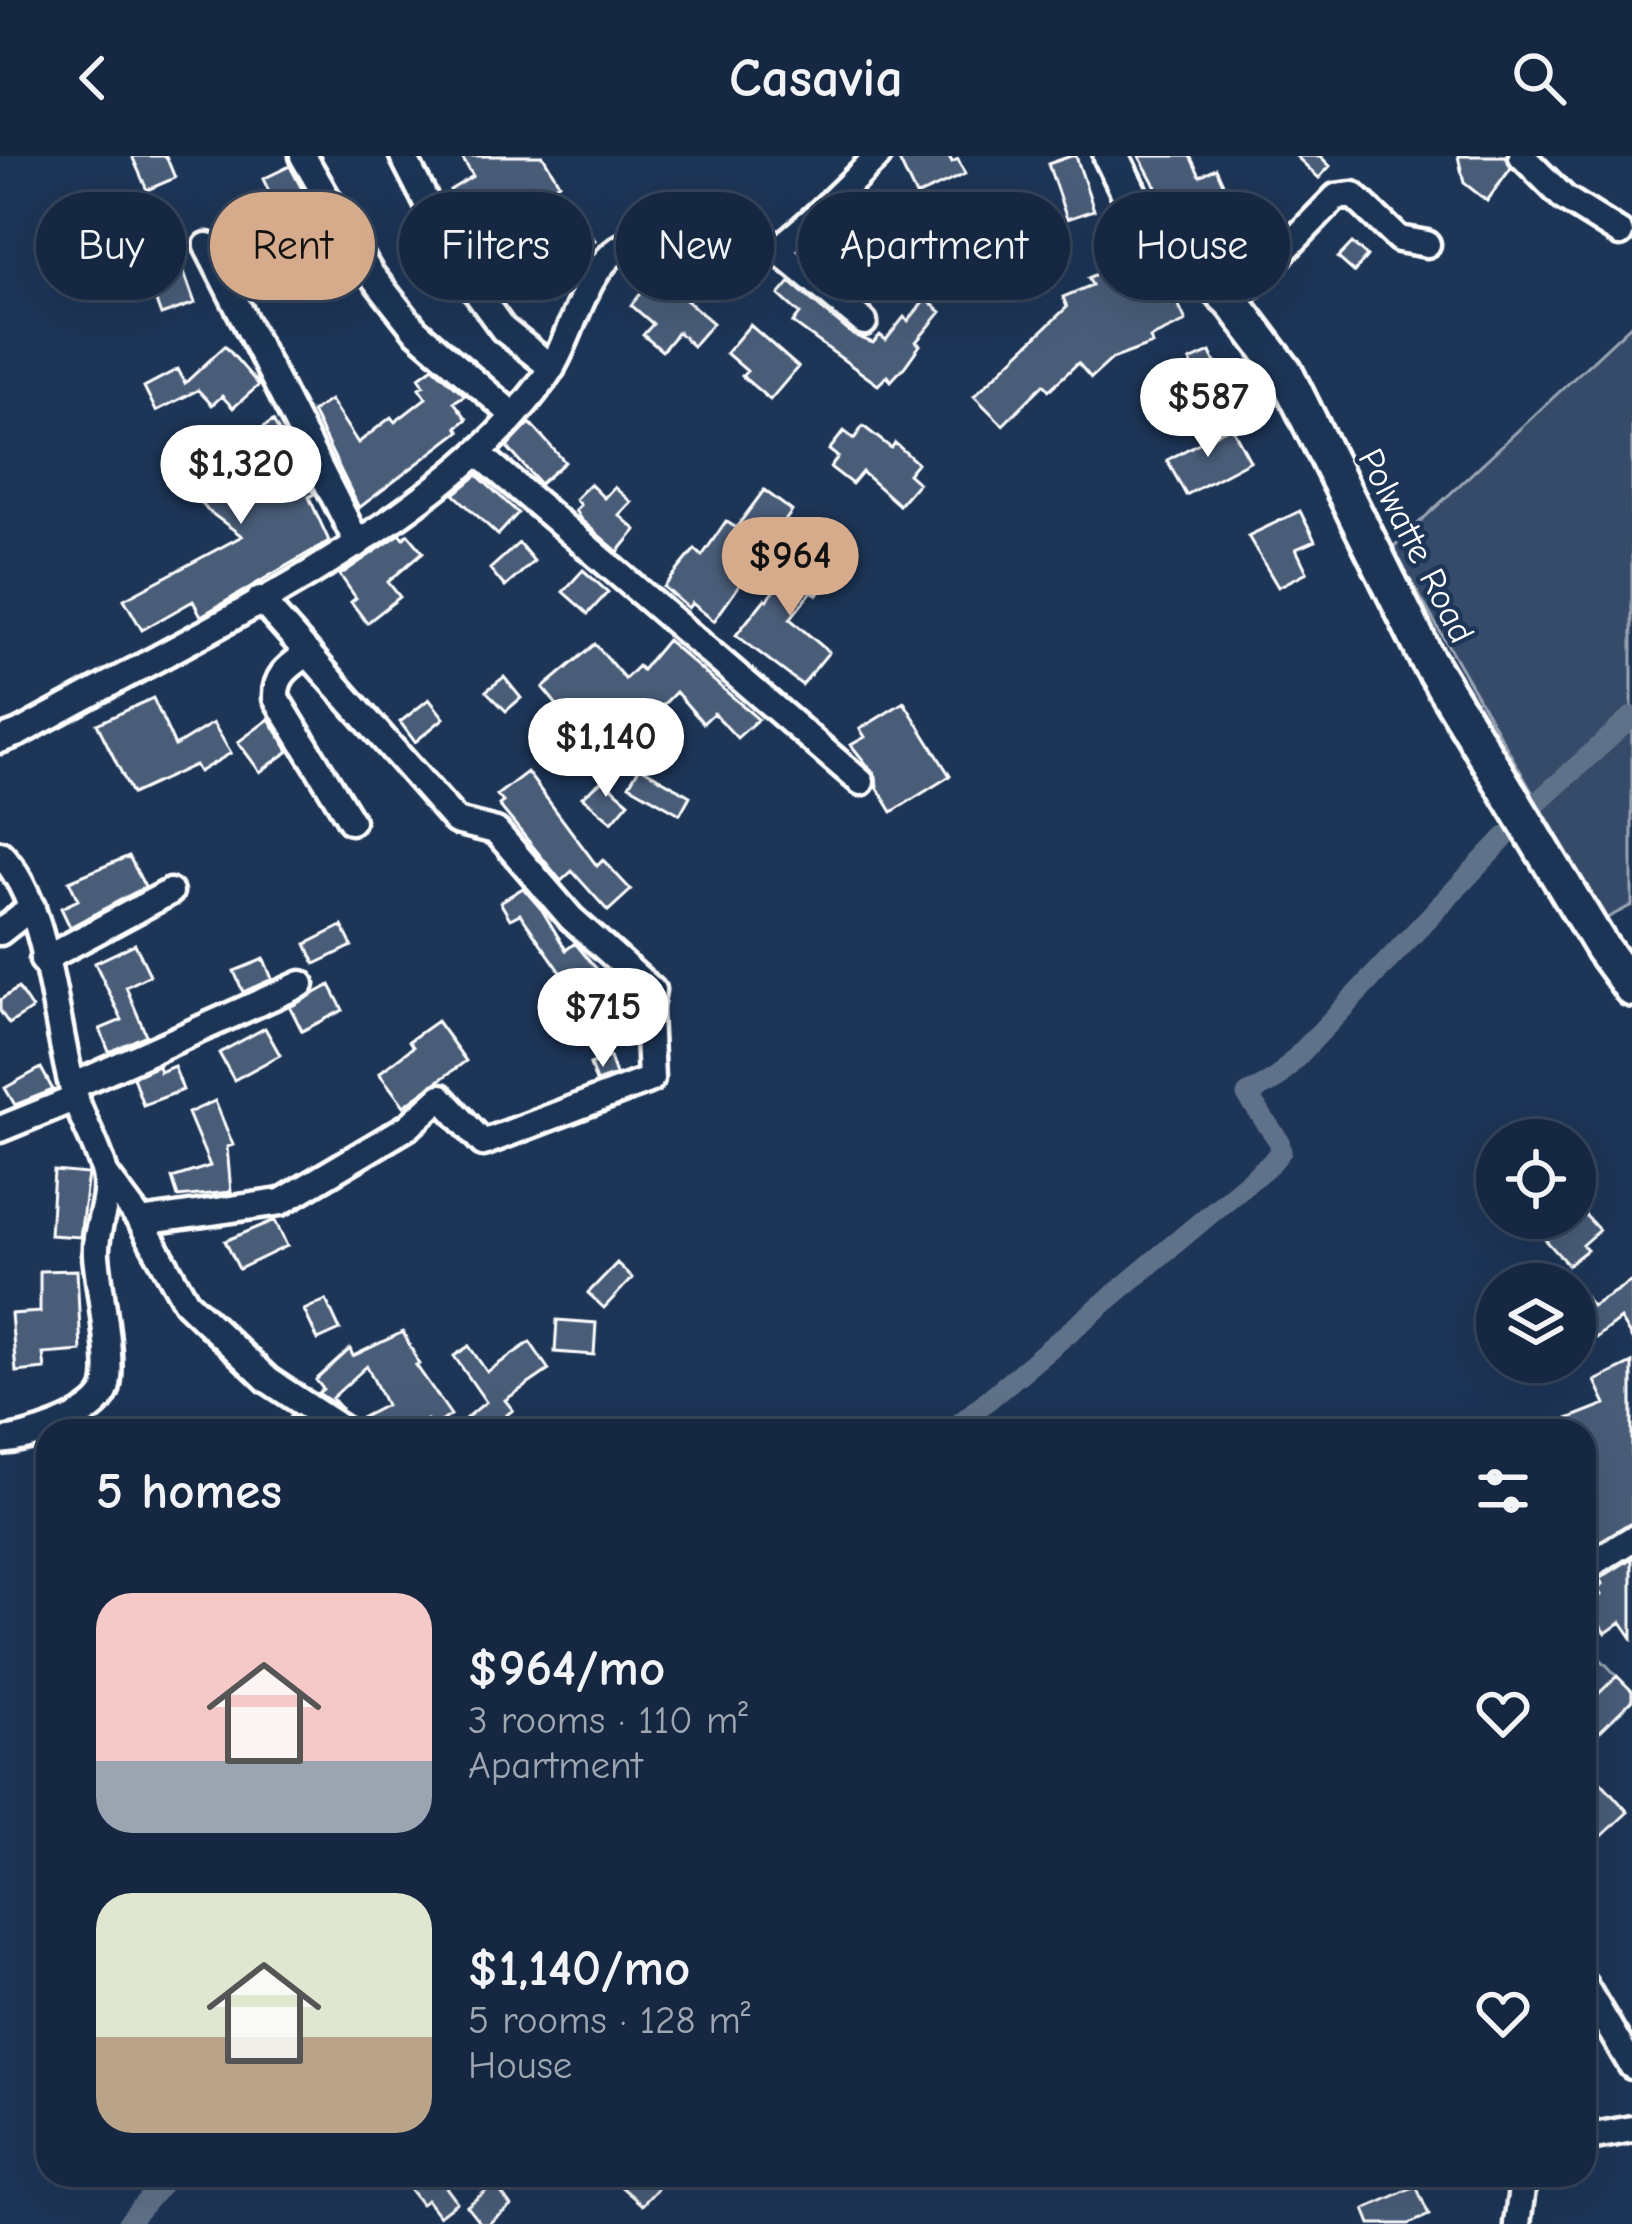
<!DOCTYPE html>
<meta charset="utf-8">
<style>
body{margin:0;font-family:"Comic Neue",sans-serif;background:#23344c;color:#f1f3f6;height:100vh;display:flex;flex-direction:column;font-size:45px;white-space:nowrap}
*{box-sizing:border-box;margin:0}
p{font-size:39px;color:#9ea6b1}
.icon{flex:none;width:66px;height:66px;fill:none;stroke:currentColor;stroke-width:2;stroke-linecap:round;stroke-linejoin:round}
.map{position:relative;flex:1;overflow:hidden}
.details{position:absolute;left:36px;top:1263px;width:1560px;height:768px;display:flex;flex-direction:column;background:#162841;border-radius:36px;box-shadow:0 12px 48px #0002,0 0 0 3px #35445a}
.details>*{flex:none}
.top-card{position:absolute;left:36px;top:36px;width:1560px;height:108px;display:flex;gap:24px}
.tools{position:absolute;left:1476px;top:963px;display:grid;gap:24px}
.tools a{display:grid;place-items:center;width:120px;height:120px;border-radius:50%;background:#162841;box-shadow:0 12px 48px #0002,0 0 0 3px #35445a;font-size:60px}
.price{position:absolute;translate:-50% -102px;padding:0 27px;border-radius:42px;background:#fff;color:#222;font-size:39px;line-height:78px;filter:drop-shadow(0 3px 6px #0008)}
.price::after{content:'';position:absolute;left:50%;top:72px;width:36px;height:27px;margin-left:-18px;background:inherit;clip-path:polygon(0 0,100% 0,50% 100%)}
.price.on{background:#d6ab8b;color:#111}
ul{padding:0;list-style:none}
li{display:flex;align-items:center;gap:36px;height:300px;padding:0 60px}
li span{display:grid;place-items:center;flex:none;width:336px;height:240px;border-radius:36px;color:#555}
li>.icon{margin-inline-start:auto}
span .icon{width:144px;height:144px;fill:#fffc;stroke-width:1}
li b{font-size:51px}
h2{display:flex;justify-content:space-between;align-items:center;height:144px;padding:0 60px;font-size:51px}
.pill{padding:0 42px;border-radius:54px;background:#162841;box-shadow:0 12px 48px #0002,0 0 0 3px #35445a;font-size:42px;line-height:108px}
.pill.on{background:#d6ab8b;color:#111}
header{display:flex;justify-content:space-between;align-items:center;height:156px;padding:0 60px;background:#162841;font-size:54px;font-weight:800}
.map>svg:first-child{display:block}
</style>
<header><svg class="icon" aria-label="back" viewBox="0 0 24 24"><path d="M15 5l-7 7 7 7"/></svg>Casavia<svg class="icon" aria-label="search" viewBox="0 0 24 24"><circle cx="10" cy="10" r="6"/><path d="M15 15l6 6"/></svg></header>
<div class="map">
<svg width="1632" height="2068" viewBox="0 0 1632 2068">
<rect width="100%" height="100%" fill="#1d3557"/>
<filter id="ink" filterUnits="userSpaceOnUse"><feTurbulence type="fractalNoise" baseFrequency=".00833" numOctaves="2"/><feDisplacementMap in="SourceGraphic" scale="24" xChannelSelector="R" yChannelSelector="G"/><feConvolveMatrix kernelMatrix="1 2 1 2 8 2 1 2 1" color-interpolation-filters="sRGB"/></filter>
<g filter="url(#ink)">
<path fill="#364b69" stroke="#9aa5b4" stroke-width="3" d="M1632,168v581l-27,14 -213,-371z
M1584,1486l33,34 -33,32z"/>
<g fill="none" stroke-linecap="round" stroke-linejoin="round">
<path stroke="#617289" stroke-width="21" d="M1538,646l94,-85
M951,1275l320,-268 10,-12 -2,-10 -32,-46 29,-16 229,-242
M127,2068l42,-49"/>
</g>
<path fill="#4a5d79" stroke="#fff" stroke-width="3" fill-rule="evenodd" d="M132,0h34l9,22 -28,12z
M461,0h82l16,27 -28,17 29,40 20,-18 15,18 -21,18 4,6 -5,4 4,5 -12,24 -2,-3 -12,9 -3,-5 -6,4 -14,-18 -20,13 -30,-45 7,-4 -35,-58 23,-14z
M897,0h52l3,6 6,-3 7,15 -49,22z
M1071,0h5l18,54 -27,9 -19,-55z
M1139,0h51l10,20 16,-8 9,20 -55,25z
M1296,0h24l10,10 -11,12z
M1458,0h48l5,12 -24,33 -23,-18z
M290,10l13,25 -28,13 -12,-25z
M1226,38l43,34 -34,42 -43,-36z
M260,68l22,38 -37,22 -20,-39z
M1352,87l15,13 -13,16 -16,-14z
M1142,92l26,55 8,-4 10,22 -36,17 2,6 -40,15 -21,19 -13,-15 -29,27 -5,-6 -41,41 -29,-29 93,-89 -4,-10 29,-12 -4,-7 15,-7 -2,-4z
M183,113l12,34 -34,12 -12,-33z
M656,118l57,49 -20,23 -15,-14 -16,19 -19,-16 10,-11 -22,-19z
M790,126l63,53 20,8 7,-8 6,5 18,-23 4,4 18,-22 15,13 -25,30 4,3 -15,21 -14,15 -4,-5 -9,9 -85,-62 7,-9 -21,-19z
M750,169l48,42 -28,33 -28,-24 5,-5 -21,-18z
M225,190l34,39 -26,23 -11,-12 -10,9 -14,-15 -42,21 -12,-24 34,-18 7,14z
M1210,196l15,32 -63,29 -12,-26 43,-20 -3,-6z
M433,211l32,28 -11,7 13,17 -10,8 3,4 -101,77 -47,-96 18,-12 28,43 33,-26 4,5 31,-24 -7,-10 5,-3 -5,-8z
M273,265l41,73 -5,3 20,44 -128,75 -8,-15 -51,29 -18,-31 118,-63 -35,-26 -19,-25 34,-28 -8,-9 19,-15 8,9zM268,296l19,29 -27,17 -24,-21z
M530,267l35,39 -25,22 -33,-37z
M863,270l28,22 4,-5 22,20 -9,11 10,9 -19,22 -37,-33 -10,12 -22,-17 8,-10 -9,-7 15,-19 10,8z
M1231,270l19,35 -64,34 -19,-35z
M477,319l41,38 -20,22 -44,-41z
M590,328l14,14 10,-11 17,15 -12,13 17,15 -18,22 -37,-32 -6,-10 5,-5 -5,-6z
M764,334l28,21 -78,110 -22,-18 -4,5 -24,-21 31,-38 7,7 24,-35 10,7z
M1300,355l15,30 -19,8 11,23 -29,15 -30,-51z
M400,378l4,4 4,-4 15,18 -35,30 12,15 -33,26 -16,-21 5,-4 -16,-23z
M519,387l15,18 -29,26 -15,-18z
M806,390l31,24 -20,25 -5,-4 -22,28 39,33 -27,33 -66,-50 29,-36 2,1z
M583,414l25,22 -20,22 -25,-22z
M667,484l91,79 -21,19 -23,-25 -11,10 -27,-31 -26,26 -7,-7 -8,8 -7,-8 -39,33 -46,-56 52,-44 30,35 13,-13 4,4z
M504,521l17,21 -15,13 -20,-20z
M153,542l22,48 38,-23 18,30 -32,19 -4,-7 -63,29 -35,-70z
M429,543l15,19 -29,24 -15,-20z
M904,546l46,74 -58,36 -15,-25 -1,-11 -25,-31 14,-8 -5,-8z
M269,563l20,32 -29,21 -22,-30z
M640,611l50,29 -10,18 -51,-29z
M527,616l70,94 6,-6 28,30 -23,21 -36,-40 -11,10 -62,-76 4,-3 -6,-7z
M603,624l26,22 -17,20 -30,-25z
M129,700l16,31 -75,40 -9,-19 17,-8 -9,-19z
M523,732l19,22 24,40 9,-7 25,30 -25,19 -55,-78 -10,5 -10,-17z
M342,770l10,20 -37,18 -9,-20z
M135,788l15,31 -24,12 20,48 -37,17 -9,-23 22,-9 -27,-57z
M264,803l8,20 -29,13 -9,-21z
M330,829l13,25 -41,21 -12,-24z
M18,832l14,21 -23,15 -9,-13v-11z
M437,865l29,40 -62,45 -25,-33 34,-26 -4,-6z
M265,872l15,27 -46,25 -15,-27z
M610,901l6,18 -20,7 -6,-18z
M158,910l2,6 14,-6 9,24 -40,15 -10,-28z
M41,912l12,22 -38,15 -10,-17z
M215,945l18,44 -6,2 4,45 -53,5 -6,-19 38,-12 -22,-53z
M54,1015l34,3 -8,63 -30,-2z
M1575,1048l24,26 -17,15 5,5 -19,15 -34,-38 9,-9h32z
M275,1064l12,26 -48,23 -14,-28z
M617,1107l15,15 -28,30 -16,-15z
M77,1114l4,81 -38,3 2,15 -29,3 -5,-58 29,-2v-41z
M1632,1125v58l-12,-20 -45,35v-69l17,21z
M326,1144l14,30 -22,10 -14,-30z
M557,1164l39,3 -2,32 -39,-3z
M403,1176l16,32 -3,1 35,50 -18,12 -6,-7 -15,11h-51l-4,-11 29,-15 -19,-39 -35,32 10,11 -24,-16 5,-4 -7,-9 34,-31 3,7z
M530,1186l19,28 -44,30 8,10 -27,21h-10l-10,-13 20,-16 -32,-46 15,-10 18,26z
M1632,1207v160l-48,27v-119l-44,-1 66,-26 -11,-23z
M292,1259l23,16h-35z
M1632,1402v80l-11,-16 -15,11 -20,-27 15,-11 -4,-7 6,-4 -4,-5z
M1617,1520l15,15v9l-48,47v-39z
M1584,1607l44,49 -28,26 -16,-17z
M399,2019h38l20,27 -18,14 -12,-16 -6,4z
M626,2019h44l-28,30 -24,-21z
M495,2028l16,22 -23,18h-7l-14,-18z
M1416,2030l13,29 -20,9h-38l-6,-15z"/>
<g fill="none" stroke-linecap="round" stroke-linejoin="round">
<g stroke="#fff" stroke-width="33">
<path id="street" d="M303,0l67,117 45,57 97,84
M403,0l60,118 40,55 49,39
M1522,0l42,42 56,35
M207,90l151,298
M776,93l88,73
M1233,147l103,-106 17,-2 46,44 28,5
M478,297l383,329
M308,497c-18,13 -33,21 -32,45l75,123
M0,584l19,-7c149,-83 330,-166 457,-279 24,-20 62,-63 77,-89 21,-36 31,-93 67,-117 43,-28 77,31 119,23 34,-7 111,-88 139,-115
M0,698c50,50 54,173 75,243 8,26 24,50 30,77 6,28 -11,54 -9,81 2,30 20,114 9,137 -13,27 -77,47 -105,49
M0,776l32,-25
M43,804l127,-68
M73,930l228,-102
M0,973l76,-31
M106,1019l35,47 45,80 82,78 77,51
M141,1066l140,-20 128,-76 32,-29 42,46 168,-64 -3,-66 4,-23 -81,-72 -75,-87 -40,-10 -196,-222
M1584,1413l48,-30
M1584,1829l48,81
M1584,1982l48,-9
M1517,2068l7,-49"/>
</g>
<g stroke="#fff" stroke-width="42">
<path id="secondary" d="M1111,0l29,59 93,88 52,69 141,285 176,291 30,41"/>
</g>
<use href="#street" stroke="#1d3557" stroke-width="24"/>
<use href="#secondary" stroke="#1d3557" stroke-width="33"/>
</g>
</g>
<g text-anchor="middle" dominant-baseline="central" stroke-width="9" stroke-linejoin="round" paint-order="stroke">
<g font-size="36" fill="#fff" stroke="#1d3557">
<text transform="translate(1416 390) rotate(63)">Polwatte Road</text>
</g>
</g>
</svg>
<div class="tools">
<a><svg class="icon" aria-label="locate" viewBox="0 0 24 24"><circle cx="12" cy="12" r="6"/><path d="M12 2v4M12 18v4M2 12h4M18 12h4"/></svg></a>
<a><svg class="icon" aria-label="layers" viewBox="0 0 24 24"><path d="M12 4l9 5-9 5-9-5zM3 14l9 5 9-5"/></svg></a>
</div>
<b class="price" style="left:1208px;top:304px">$587</b>
<b class="price" style="left:241px;top:371px">$1,320</b>
<b class="price on" style="left:790px;top:463px">$964</b>
<b class="price" style="left:606px;top:644px">$1,140</b>
<b class="price" style="left:603px;top:914px">$715</b>
<div class="top-card">
<a class="pill">Buy</a>
<a class="pill on">Rent</a>
<a class="pill">Filters</a>
<a class="pill">New</a>
<a class="pill">Apartment</a>
<a class="pill">House</a>
</div>
<section class="details">
<h2>5 homes<svg class="icon" aria-label="filters" viewBox="0 0 24 24"><path d="M4 7h16M4 17h16"/><circle cx="9" cy="7" r="2"/><circle cx="15" cy="17" r="2"/></svg></h2>
<ul>
<li><span style="background:linear-gradient(#f6c9c9 70%,#9aa5b1 0)"><svg class="icon" aria-label="home" viewBox="0 0 24 24"><path d="M3 11l9-7 9 7M6 9v11h12V9"/></svg></span><div><b>$964/mo</b><p>3 rooms · 110 m²</p><p>Apartment</p></div><svg class="icon" aria-label="heart" viewBox="0 0 24 24"><path d="M12 20l-8-8c-3-5 5-10 8-4 3-6 11-1 8 4z"/></svg></li>
<li><span style="background:linear-gradient(#dfe7d0 60%,#b9a48a 0)"><svg class="icon" aria-label="home" viewBox="0 0 24 24"><path d="M3 11l9-7 9 7M6 9v11h12V9"/></svg></span><div><b>$1,140/mo</b><p>5 rooms · 128 m²</p><p>House</p></div><svg class="icon" aria-label="heart" viewBox="0 0 24 24"><path d="M12 20l-8-8c-3-5 5-10 8-4 3-6 11-1 8 4z"/></svg></li>
</ul>
</section>
</div>
